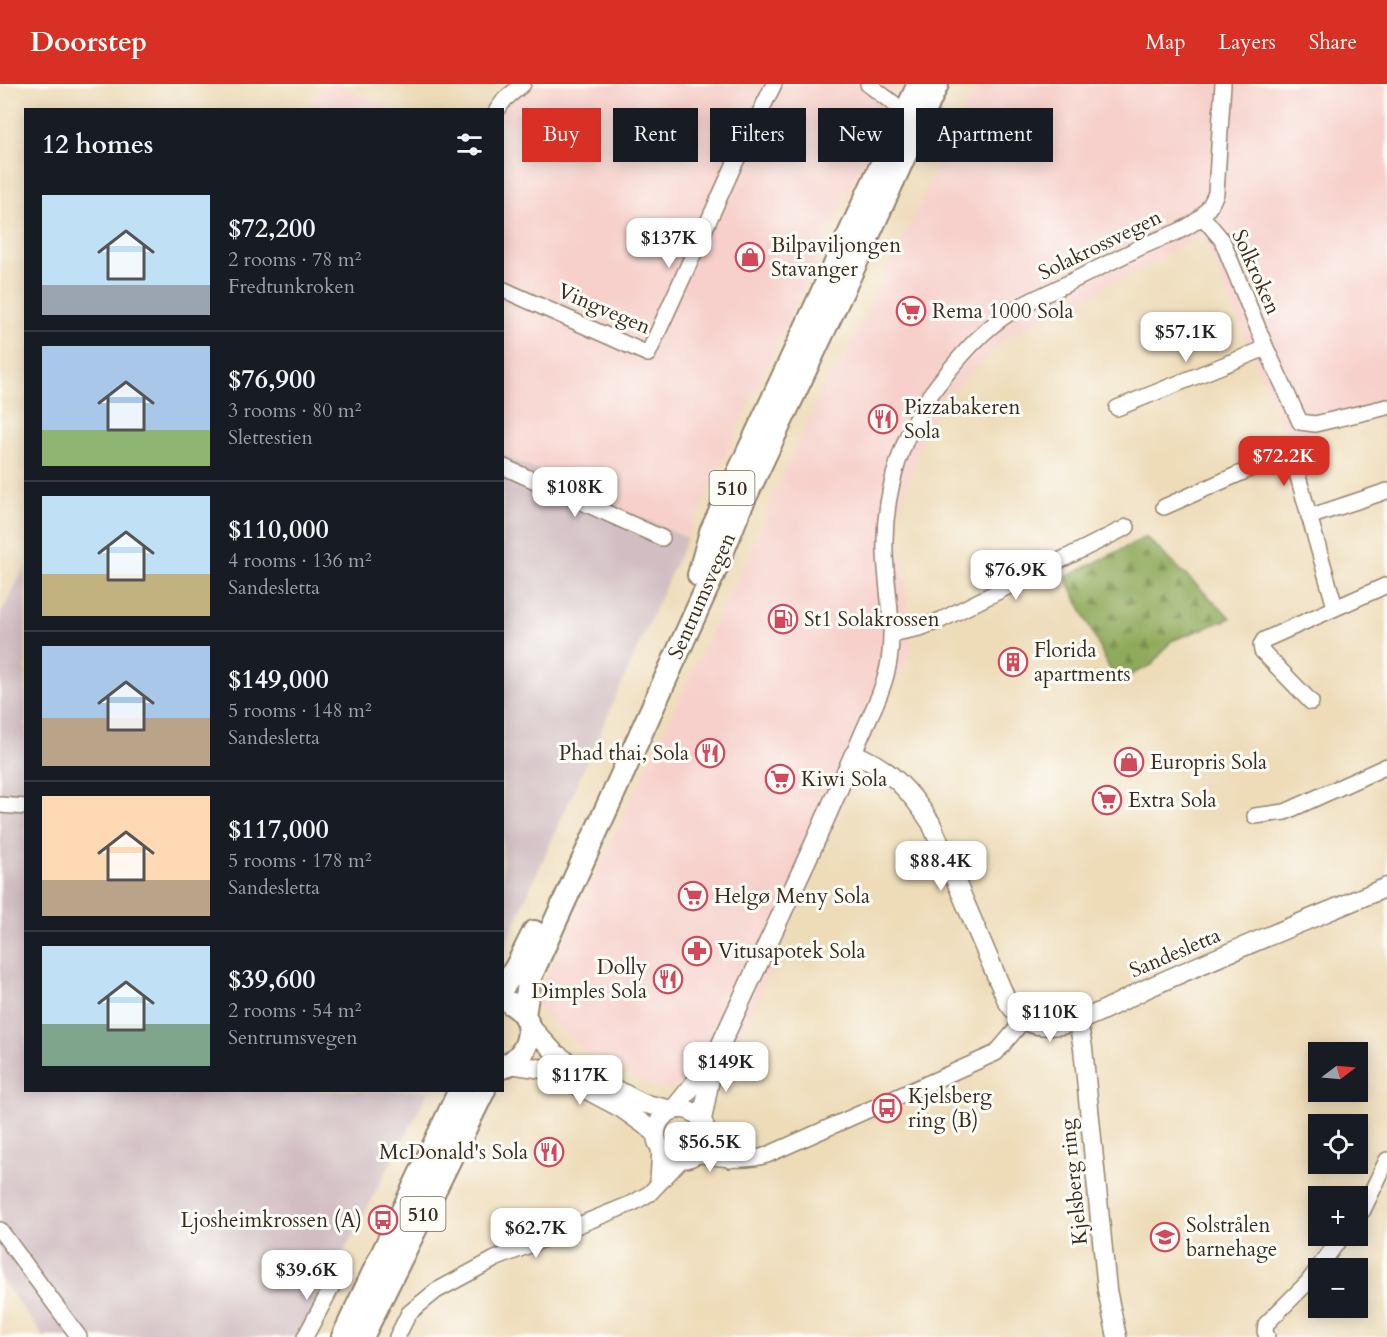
<!DOCTYPE html>
<meta charset="utf-8">
<style>
body{margin:0;font-family:Cardo,serif;background:#20242c;color:#f1f3f6;height:100vh;display:flex;flex-direction:column;font-size:22px;white-space:nowrap}
*{box-sizing:border-box;margin:0}
p{font-size:20px;color:#9ea1a6}
.icon{flex:none;width:33px;height:33px;fill:none;stroke:currentColor;stroke-width:2;stroke-linecap:round;stroke-linejoin:round}
.map{position:relative;flex:1;overflow:hidden}
.panel{position:absolute;left:24px;top:24px;width:480px;height:984px;display:flex;flex-direction:column;background:#171b24;border-radius:0px;box-shadow:0 3px 15px #0003}
.panel>*{flex:none}
.banner{position:absolute;left:522px;top:24px;width:570px;height:54px;display:flex;gap:12px}
.needle{width:39px;rotate:74deg}
.fabs{position:absolute;left:1308px;top:958px;display:grid;gap:12px}
.fabs a{display:grid;place-items:center;width:60px;height:60px;border-radius:0px;background:#171b24;box-shadow:0 3px 15px #0003;font-size:30px}
.price{position:absolute;translate:-50% -51px;padding:0 14px;border-radius:12px;background:#fff;color:#222;font-size:20px;line-height:39px;filter:drop-shadow(0 2px 3px #0008)}
.price::after{content:'';position:absolute;left:50%;top:36px;width:18px;height:14px;margin-left:-9px;background:inherit;clip-path:polygon(0 0,100% 0,50% 100%)}
.price.active{background:#d93025;color:#fff}
ul{padding:0;list-style:none}
li{display:flex;align-items:center;gap:18px;height:150px;padding:0 18px}
li+li{border-top:2px solid #363941}
li span{display:grid;place-items:center;flex:none;width:168px;height:120px;border-radius:0px;color:#555}
li>.icon{margin-inline-start:auto}
span .icon{width:72px;height:72px;fill:#fffc;stroke-width:1}
li b{font-size:26px}
h2{display:flex;justify-content:space-between;align-items:center;height:72px;padding:0 18px;font-size:26px}
.chip{padding:0 21px;border-radius:0px;background:#171b24;box-shadow:0 3px 15px #0003;font-size:21px;line-height:54px}
.chip.active{background:#d93025;color:#fff}
header{display:flex;align-items:center;gap:36px;box-sizing:border-box;height:84px;padding:0 30px;background:#d93025;color:#fff}
header strong{font-size:28px}
nav{display:flex;gap:33px;margin-inline-start:auto;font-size:21px}
.map>svg:first-child{display:block}
</style>
<header>
<strong>Doorstep</strong>
<nav><a>Map</a><a>Layers</a><a>Share</a></nav>
</header>
<div class="map">
<svg width="1387" height="1253" viewBox="0 0 1387 1253">
<defs>
<pattern id="forest-firs" width="22" height="20" patternUnits="userSpaceOnUse" patternTransform="scale(1.5)"><rect width="22" height="20" fill="#90aa5b"/><path d="M5 1l3.5 6h-7zM16 11l3.5 6h-7z" fill="#778b4b"/></pattern>
</defs>
<rect width="100%" height="100%" fill="#fdfcf7"/>
<filter id="ink" filterUnits="userSpaceOnUse"><feTurbulence type="fractalNoise" baseFrequency=".0167" numOctaves="2"/><feDisplacementMap in="SourceGraphic" scale="12" xChannelSelector="R" yChannelSelector="G"/><feConvolveMatrix kernelMatrix="1 2 1 2 8 2 1 2 1" color-interpolation-filters="sRGB"/></filter>
<filter id="wash" filterUnits="userSpaceOnUse"><feTurbulence type="fractalNoise" baseFrequency=".008" numOctaves="4" result="noise"/><feDisplacementMap in="SourceGraphic" scale="24" xChannelSelector="R" yChannelSelector="G"/><feGaussianBlur stdDeviation="1.35" result="paint"/><feColorMatrix in="noise" values="0 0 0 0 0 0 0 0 0 0 0 0 0 0 0 0 0 1.4 0 .05"/><feComposite in="paint" operator="in"/></filter>
<g filter="url(#wash)">
<rect width="100%" height="100%" fill="#eedcb9"/>
<path fill="#f7d0cb" d="M324,0h11l59,25h-87z
M508,0h391l-212,454 -184,-83 -1,-345h-16z
M978,0h409v333l-100,21 -84,-202 -197,103 -61,59 -20,36 -27,81 14,133 -189,433 -64,9 -78,-41 -47,-46 234,-489 -2,-1 65,-142 5,3z"/>
<path fill="#d2bec2" d="M503,371l184,83 -184,411z
M25,483l1,523 403,1 -130,246h-255l-44,-59v-663z"/>
<path fill="url(#forest-firs)" stroke="#666a3c" stroke-width="1.5" d="M1146,453l85,81 -60,23 -19,24 -36,17 -50,-105z"/>
</g>
<g filter="url(#ink)">
<g fill="none" stroke-linecap="round" stroke-linejoin="round">
<g stroke="#94836c" stroke-width="18">
<path id="minor" d="M868,0l38,29 6,-2
M497,26l8,-11 18,-15
M1202,132l20,24 44,108 34,74 15,2 72,-17
M502,205l146,65 86,-189 40,-81
M1117,324l149,-60
M502,382l160,72
M1164,423l104,-46 19,-1 10,13 38,134
M1309,433l78,-26
M891,550l29,-6 21,-8 186,-93
M1311,618l-49,-51 -1,-6 3,-5 123,-55
M854,670c11,-31 30,-60 35,-93 6,-36 -3,-73 -4,-109 -2,-61 19,-127 58,-174 20,-25 41,-49 68,-66 15,-10 33,-17 49,-25 27,-13 54,-27 81,-40 19,-9 46,-16 61,-31 6,-6 11,-15 14,-23l7,-109
M0,721l26,2
M1255,732l30,-4 102,-46
M706,1045l24,31
M695,1070c25,4 48,9 72,1l229,-102 27,-32
M658,1098l2,-35
M1358,1132l5,-6 24,-50
M0,1146l79,107
M305,1253l30,-56
M397,1253l12,-24 27,-22 59,-32 138,-56 17,-10 32,-34
M1267,1253l-2,-6 1,-7 42,-42 34,-46"/>
</g>
<g stroke="#94836c" stroke-width="21">
<path id="tertiary" d="M1078,937l5,27 24,242 10,47
M529,941l26,28 26,18 61,32 30,7
M510,980l33,5 40,19 38,20 35,25
M656 1050a25 25 0 1 1 50 0a25 25 0 1 1-50 0Z
M673,1026l41,-51 100,-215 40,-90c35,13 57,38 77,69l76,178c16,23 27,27 54,24 27,-4 63,-26 89,-38 78,-35 158,-67 237,-100
M702,1036l11,-56"/>
</g>
<g stroke="#94836c" stroke-width="26">
<path id="primary" d="M699,491l12,-43 208,-448
M502,904l14,-20 18,-36
M524,931l6,-38 186,-409 24,-60 117,-248 80,-176
M502,983c28,-9 38,-47 10,-63
M343,1253l117,-247
M362,1253l122,-247"/>
</g>
<use href="#minor" stroke="#fff" stroke-width="15"/>
<use href="#tertiary" stroke="#fff" stroke-width="18"/>
<use href="#primary" stroke="#fff" stroke-width="22"/>
</g>
</g>
<defs>
<g id="shop-ring" transform="scale(1.5)"><circle r="9.5" fill="#fdfcf7" stroke="#d1495b" stroke-width="1.5"/><path d="M-5-2.5h2.3a2.7 3.5 0 0 1 5.4 0H5L5.5 6h-11ZM-1.5-2.5h3a1.5 2.3 0 0 0-3 0Z" fill="#d1495b"/></g>
<g id="supermarket-ring" transform="scale(1.5)"><circle r="9.5" fill="#fdfcf7" stroke="#d1495b" stroke-width="1.5"/><path d="M-6-5.5h2.5l.6 2H6L4.5 2H-2.5L-4.4-4H-6ZM-1.5 3.2a1.3 1.3 0 1 0 .1 0ZM3 3.2a1.3 1.3 0 1 0 .1 0Z" fill="#d1495b"/></g>
<g id="restaurant-ring" transform="scale(1.5)"><circle r="9.5" fill="#fdfcf7" stroke="#d1495b" stroke-width="1.5"/><path d="M-5-6h1v4h1v-4h1v4h1v-4h1v5L-1.5 .5V6h-2V.5L-5-1ZM5-6V6H3V1.5H1.5Q1.5-4 5-6Z" fill="#d1495b"/></g>
<g id="fuel-ring" transform="scale(1.5)"><circle r="9.5" fill="#fdfcf7" stroke="#d1495b" stroke-width="1.5"/><path d="M-5.5-6h7V0h2V4h1.3V-2.5L3-4.5l.8-.8L6-3V5H2.5V1h-1V6h-7ZM-4.2-4.7v3.2H.2V-4.7Z" fill="#d1495b"/></g>
<g id="building-ring" transform="scale(1.5)"><circle r="9.5" fill="#fdfcf7" stroke="#d1495b" stroke-width="1.5"/><path d="M-4-6H4V6H1V3H-1V6H-4ZM-2.5-4.3h1.7v1.8h-1.7ZM.8-4.3h1.7v1.8H.8ZM-2.5-1h1.7V.8h-1.7ZM.8-1h1.7V.8H.8Z" fill="#d1495b"/></g>
<g id="pharmacy-ring" transform="scale(1.5)"><circle r="9.5" fill="#fdfcf7" stroke="#d1495b" stroke-width="1.5"/><path d="M-2-6h4v4h4v4h-4v4h-4v-4h-4v-4h4Z" fill="#d1495b"/></g>
<g id="bus-ring" transform="scale(1.5)"><circle r="9.5" fill="#fdfcf7" stroke="#d1495b" stroke-width="1.5"/><path d="M-5-6H5V4H4V6H2V4H-2V6H-4V4H-5ZM-3.5-4V0h7V-4ZM-3.5 1.2v1.5H-2V1.2ZM2 1.2v1.5H3.5V1.2Z" fill="#d1495b"/></g>
<g id="school-ring" transform="scale(1.5)"><circle r="9.5" fill="#fdfcf7" stroke="#d1495b" stroke-width="1.5"/><path d="M0-5L7-2L0 1L-7-2ZM-4 1L0 2.5L4 1V4Q0 6-4 4Z" fill="#d1495b"/></g>
</defs>
<g fill-rule="evenodd">
<use href="#shop-ring" x="750" y="173"/>
<use href="#supermarket-ring" x="911" y="227"/>
<use href="#restaurant-ring" x="883" y="335"/>
<use href="#fuel-ring" x="783" y="535"/>
<use href="#building-ring" x="1013" y="578"/>
<use href="#restaurant-ring" x="710" y="669"/>
<use href="#shop-ring" x="1129" y="678"/>
<use href="#supermarket-ring" x="780" y="695"/>
<use href="#supermarket-ring" x="1107" y="716"/>
<use href="#supermarket-ring" x="693" y="812"/>
<use href="#pharmacy-ring" x="697" y="867"/>
<use href="#restaurant-ring" x="668" y="895"/>
<use href="#bus-ring" x="887" y="1024"/>
<use href="#restaurant-ring" x="549" y="1068"/>
<use href="#bus-ring" x="383" y="1136"/>
<use href="#school-ring" x="1165" y="1153"/>
</g>
<g text-anchor="middle" dominant-baseline="central" stroke-width="6" stroke-linejoin="round" paint-order="stroke">
<g fill="#fdfcf7" stroke="#75695f" stroke-width="1.5">
<rect x="709.5" y="387" width="45" height="34" rx="4.5"/>
<rect x="400.5" y="1113" width="45" height="34" rx="4.5"/>
</g>
<g font-size="20" font-weight="bold" fill="#3b2a1e">
<text x="732" y="404">510</text>
<text x="423" y="1130">510</text>
</g>
<g font-size="21" fill="#3b2a1e" stroke="#fdfcf7" text-anchor="start">
<text x="771" y="161">Bilpaviljongen<tspan x="771" dy="24">Stavanger</tspan></text>
<text x="932" y="227">Rema 1000 Sola</text>
<text x="904" y="323">Pizzabakeren<tspan x="904" dy="24">Sola</tspan></text>
<text x="804" y="535">St1 Solakrossen</text>
<text x="1034" y="566">Florida<tspan x="1034" dy="24">apartments</tspan></text>
<text x="689" y="669" text-anchor="end">Phad thai, Sola</text>
<text x="1150" y="678">Europris Sola</text>
<text x="801" y="695">Kiwi Sola</text>
<text x="1128" y="716">Extra Sola</text>
<text x="714" y="812">Helgø Meny Sola</text>
<text x="718" y="867">Vitusapotek Sola</text>
<text x="647" y="883" text-anchor="end">Dolly<tspan x="647" dy="24">Dimples Sola</tspan></text>
<text x="908" y="1012">Kjelsberg<tspan x="908" dy="24">ring (B)</tspan></text>
<text x="528" y="1068" text-anchor="end">McDonald's Sola</text>
<text x="362" y="1136" text-anchor="end">Ljosheimkrossen (A)</text>
<text x="1186" y="1141">Solstrålen<tspan x="1186" dy="24">barnehage</tspan></text>
</g>
<g font-size="21" fill="#3b2a1e" stroke="#fdfcf7">
<text transform="translate(1100 161) rotate(-26)">Solakrossvegen</text>
<text transform="translate(1256 188) rotate(66)">Solkroken</text>
<text transform="translate(604 225) rotate(23)">Vingvegen</text>
<text transform="translate(702 512) rotate(-66)">Sentrumsvegen</text>
<text transform="translate(1175 869) rotate(-23)">Sandesletta</text>
<text transform="translate(1074 1098) rotate(-96)">Kjelsberg ring</text>
</g>
</g>
</svg>
<div class="fabs">
<a><svg class="needle" viewBox="-14 -14 28 28"><path d="M0-13l5 13h-10z" fill="#e53935"/><path d="M0 13l5-13h-10z" fill="#9ea1a6"/></svg></a>
<a><svg class="icon" aria-label="locate" viewBox="0 0 24 24"><circle cx="12" cy="12" r="6"/><path d="M12 2v4M12 18v4M2 12h4M18 12h4"/></svg></a>
<a>+</a>
<a>−</a>
</div>
<b class="price" style="left:669px;top:185px">$137K</b>
<b class="price" style="left:1186px;top:279px">$57.1K</b>
<b class="price active" style="left:1284px;top:403px">$72.2K</b>
<b class="price" style="left:575px;top:434px">$108K</b>
<b class="price" style="left:1016px;top:517px">$76.9K</b>
<b class="price" style="left:941px;top:808px">$88.4K</b>
<b class="price" style="left:1050px;top:959px">$110K</b>
<b class="price" style="left:726px;top:1009px">$149K</b>
<b class="price" style="left:580px;top:1022px">$117K</b>
<b class="price" style="left:710px;top:1089px">$56.5K</b>
<b class="price" style="left:536px;top:1175px">$62.7K</b>
<b class="price" style="left:307px;top:1217px">$39.6K</b>
<div class="banner">
<a class="chip active">Buy</a>
<a class="chip">Rent</a>
<a class="chip">Filters</a>
<a class="chip">New</a>
<a class="chip">Apartment</a>
</div>
<section class="panel">
<h2>12 homes<svg class="icon" aria-label="filters" viewBox="0 0 24 24"><path d="M4 7h16M4 17h16"/><circle cx="9" cy="7" r="2"/><circle cx="15" cy="17" r="2"/></svg></h2>
<ul>
<li><span style="background:linear-gradient(#bfe0f5 75%,#9aa5b1 0)"><svg class="icon" aria-label="home" viewBox="0 0 24 24"><path d="M3 11l9-7 9 7M6 9v11h12V9"/></svg></span><div><b>$72,200</b><p>2 rooms · 78 m²</p><p>Fredtunkroken</p></div></li>
<li><span style="background:linear-gradient(#a9c7e8 70%,#8fb573 0)"><svg class="icon" aria-label="home" viewBox="0 0 24 24"><path d="M3 11l9-7 9 7M6 9v11h12V9"/></svg></span><div><b>$76,900</b><p>3 rooms · 80 m²</p><p>Slettestien</p></div></li>
<li><span style="background:linear-gradient(#bfe0f5 65%,#c2b280 0)"><svg class="icon" aria-label="home" viewBox="0 0 24 24"><path d="M3 11l9-7 9 7M6 9v11h12V9"/></svg></span><div><b>$110,000</b><p>4 rooms · 136 m²</p><p>Sandesletta</p></div></li>
<li><span style="background:linear-gradient(#a9c7e8 60%,#b9a48a 0)"><svg class="icon" aria-label="home" viewBox="0 0 24 24"><path d="M3 11l9-7 9 7M6 9v11h12V9"/></svg></span><div><b>$149,000</b><p>5 rooms · 148 m²</p><p>Sandesletta</p></div></li>
<li><span style="background:linear-gradient(#ffd9b3 70%,#b9a48a 0)"><svg class="icon" aria-label="home" viewBox="0 0 24 24"><path d="M3 11l9-7 9 7M6 9v11h12V9"/></svg></span><div><b>$117,000</b><p>5 rooms · 178 m²</p><p>Sandesletta</p></div></li>
<li><span style="background:linear-gradient(#bfe0f5 65%,#7fa58c 0)"><svg class="icon" aria-label="home" viewBox="0 0 24 24"><path d="M3 11l9-7 9 7M6 9v11h12V9"/></svg></span><div><b>$39,600</b><p>2 rooms · 54 m²</p><p>Sentrumsvegen</p></div></li>
</ul>
</section>
</div>
